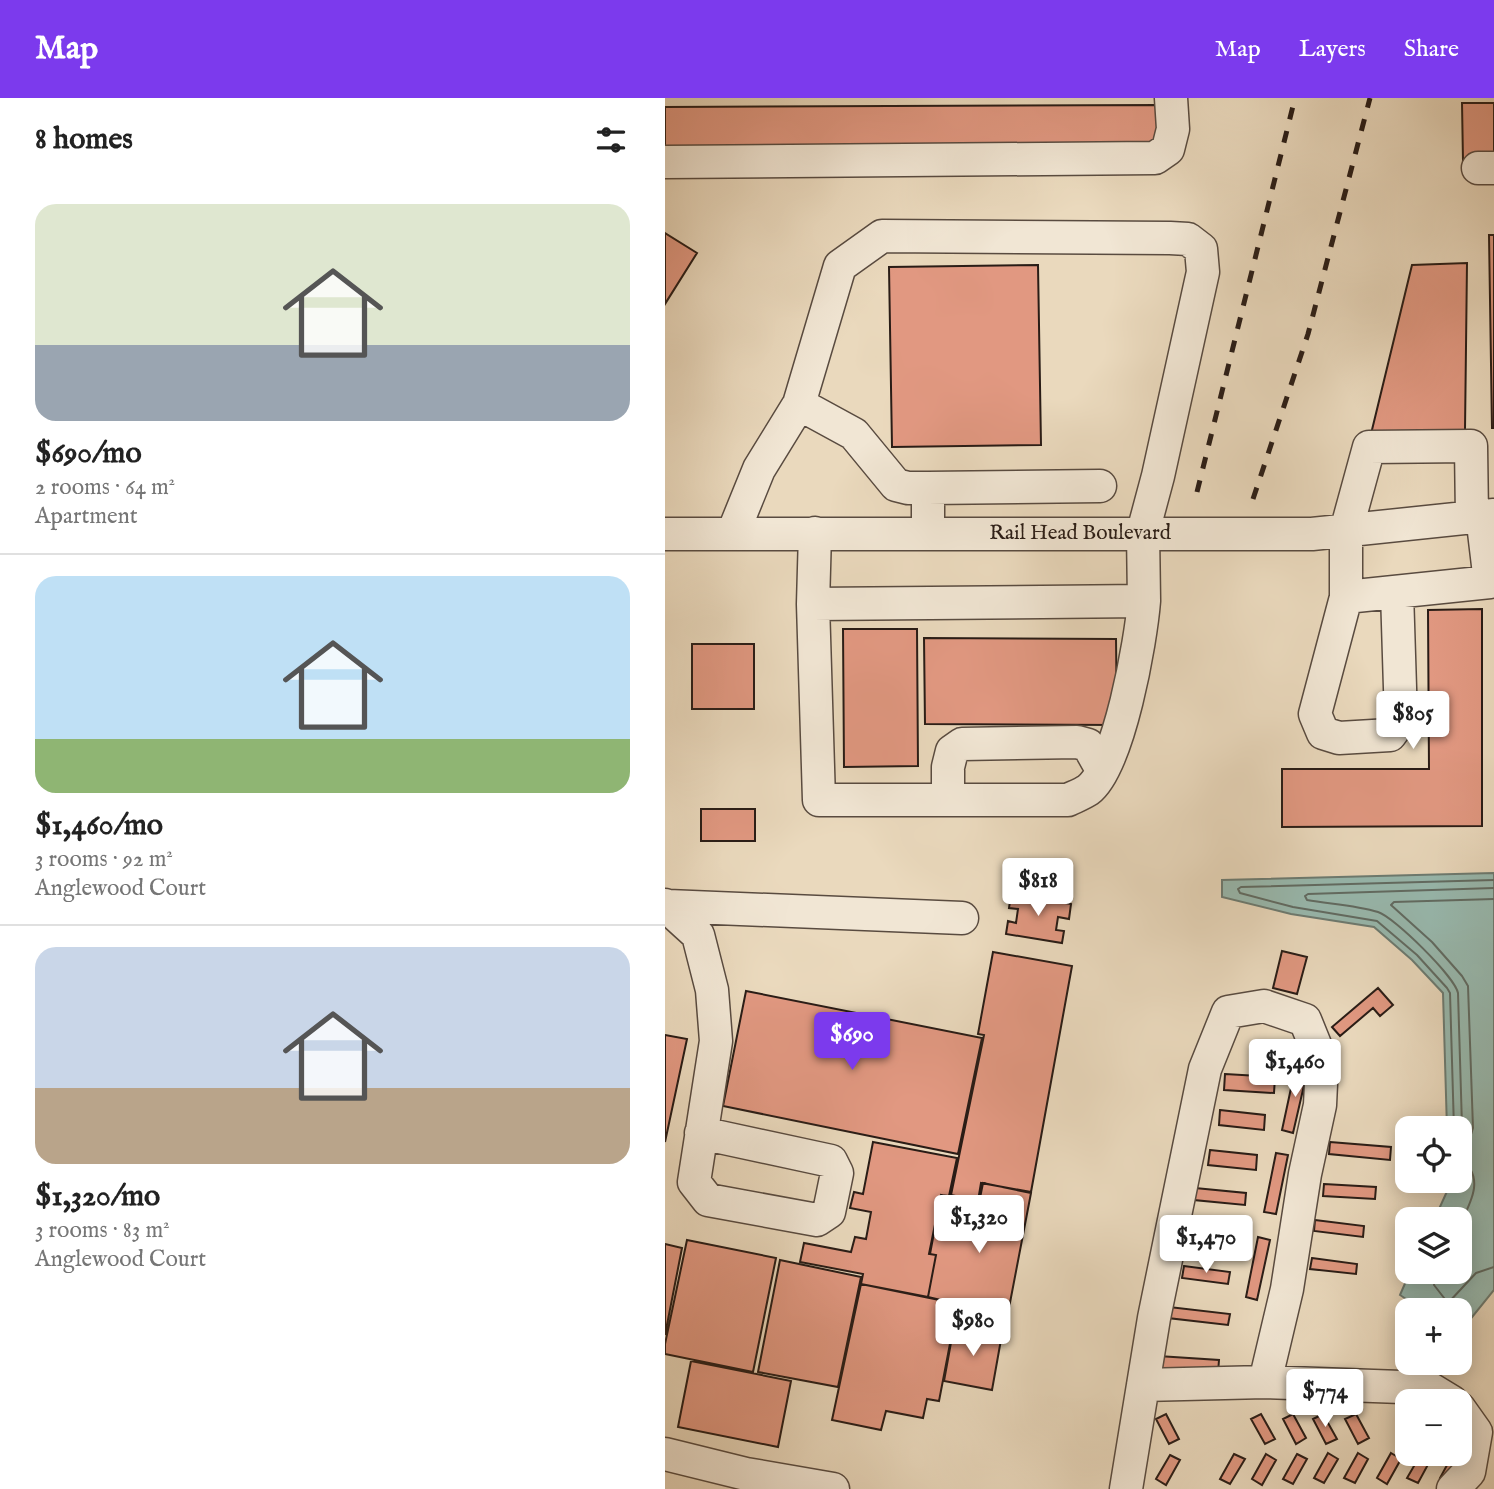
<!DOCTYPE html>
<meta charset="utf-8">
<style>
body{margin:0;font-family:"IM FELL English",serif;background:#f2f2f2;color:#222;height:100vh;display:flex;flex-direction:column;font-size:26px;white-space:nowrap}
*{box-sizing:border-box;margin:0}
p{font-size:23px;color:#767676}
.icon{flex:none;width:38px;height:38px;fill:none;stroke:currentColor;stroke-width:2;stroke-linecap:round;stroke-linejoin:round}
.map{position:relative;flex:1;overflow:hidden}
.drawer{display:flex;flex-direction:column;background:#fff;width:665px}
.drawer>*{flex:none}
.tools{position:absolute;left:730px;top:1018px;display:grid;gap:14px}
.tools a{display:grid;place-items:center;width:77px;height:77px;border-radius:14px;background:#fff;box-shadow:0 4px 18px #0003;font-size:35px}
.price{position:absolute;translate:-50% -60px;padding:0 16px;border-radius:7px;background:#fff;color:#222;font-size:23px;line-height:46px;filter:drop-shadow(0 2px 4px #0008)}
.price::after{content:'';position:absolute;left:50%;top:42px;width:21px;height:16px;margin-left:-10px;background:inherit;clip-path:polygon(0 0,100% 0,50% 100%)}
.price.current{background:#7c3aed;color:#fff}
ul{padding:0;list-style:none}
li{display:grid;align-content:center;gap:14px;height:371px;padding:0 35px}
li+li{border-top:2px solid #e0e0e0}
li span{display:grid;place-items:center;height:217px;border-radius:21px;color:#555}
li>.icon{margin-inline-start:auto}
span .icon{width:126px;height:126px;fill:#fffc;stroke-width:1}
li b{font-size:30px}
h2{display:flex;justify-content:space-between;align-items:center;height:84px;padding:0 35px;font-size:30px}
header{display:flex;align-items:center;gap:42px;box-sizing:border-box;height:98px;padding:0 35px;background:#7c3aed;color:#fff}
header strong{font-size:33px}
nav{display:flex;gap:38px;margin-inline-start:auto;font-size:24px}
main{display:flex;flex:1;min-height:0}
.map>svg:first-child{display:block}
</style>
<header>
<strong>Map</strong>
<nav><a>Map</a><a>Layers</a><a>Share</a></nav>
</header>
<main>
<section class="drawer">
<h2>8 homes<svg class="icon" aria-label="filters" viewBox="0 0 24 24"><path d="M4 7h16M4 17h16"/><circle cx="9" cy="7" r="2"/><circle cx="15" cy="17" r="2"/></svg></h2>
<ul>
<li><span style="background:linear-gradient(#dfe7d0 65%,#9aa5b1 0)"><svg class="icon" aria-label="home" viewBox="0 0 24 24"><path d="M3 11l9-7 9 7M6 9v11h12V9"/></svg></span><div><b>$690/mo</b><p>2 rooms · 64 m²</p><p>Apartment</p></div></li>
<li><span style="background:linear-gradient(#bfe0f5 75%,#8fb573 0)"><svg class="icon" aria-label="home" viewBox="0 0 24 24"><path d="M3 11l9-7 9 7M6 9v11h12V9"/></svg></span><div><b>$1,460/mo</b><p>3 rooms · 92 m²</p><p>Anglewood Court</p></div></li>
<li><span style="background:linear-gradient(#c9d6e8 65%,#b9a48a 0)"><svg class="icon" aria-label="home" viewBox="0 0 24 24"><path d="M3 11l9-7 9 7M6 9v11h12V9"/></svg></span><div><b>$1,320/mo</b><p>3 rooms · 83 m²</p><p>Anglewood Court</p></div></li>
</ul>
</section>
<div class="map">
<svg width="829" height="1391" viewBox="0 0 829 1391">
<rect width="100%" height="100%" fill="#ead9bd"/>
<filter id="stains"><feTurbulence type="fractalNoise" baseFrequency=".00286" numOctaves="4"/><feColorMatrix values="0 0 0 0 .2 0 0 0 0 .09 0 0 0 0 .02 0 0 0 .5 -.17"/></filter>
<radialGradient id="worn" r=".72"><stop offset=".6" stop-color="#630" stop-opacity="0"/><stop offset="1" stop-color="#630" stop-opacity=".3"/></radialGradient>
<path fill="#98bab0" stroke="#6c7b72" stroke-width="2" d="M829,775v417l-34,42 -1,-21h-35l-24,-16 10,-23h49v-52h-25l15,-33 -1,-6h11v-52h-12l-4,-136 -31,-33 -38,-33 -83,-13 -69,-17v-17z"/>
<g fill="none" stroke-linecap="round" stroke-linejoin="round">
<path stroke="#606b63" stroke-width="2" d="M789,1031l-4,-136 -3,-5 -30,-33 -40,-34 -84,-14 -53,-14 -2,-4 3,-2 253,-7
M794,1039l3,-11 -4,-133c-3,-16 -64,-76 -80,-81 -22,-7 -48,-8 -71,-12l-2,-4 3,-2 186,-6
M794,1053l10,-10 4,-13 -5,-142 -6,-10 -30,-34 -41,-37 3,-3 100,-3
M794,1060c28,18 11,46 0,68
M770,1174l-1,13 14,18 28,-30 18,-6"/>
</g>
<path fill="#e19881" stroke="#291c16" stroke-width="2" d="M797,5h32v57l-31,1z
M492,7v43l-492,3v-44z
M0,135l32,20 -32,51z
M824,137h5v193h-2z
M802,165l-2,167 -94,4 41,-169z
M373,167l3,180 -149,2 -3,-180z
M817,511v217l-200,1v-58h147l-1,-159z
M178,531h74l1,137 -74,1z
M259,540l192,1 1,86 -192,-1z
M27,546h62v65h-62z
M36,711h54v32h-54z
M346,796l60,10 -2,15 -11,-2 -2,13 8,1 -2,12 -56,-9 2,-13 8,2 2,-14 -9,-1z
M617,853l25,6 -10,37 -24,-6z
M328,854l79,14 -41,226 -50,-9 -3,18 -27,-6 33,-160 -6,-1z
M713,890l15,17 -13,11 -7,-8 -33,28 -8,-9z
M81,893l236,47 -24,116 -235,-48z
M0,937l22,4 -22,103z
M631,967l12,3 -15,65 -11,-3z
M560,976l50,3 -1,16 -50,-3z
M555,1012l45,5 -1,15 -45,-5z
M208,1044l84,16 -8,38 -8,-1 -12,59 7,1 -8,42 -67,-13 2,-10 -63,-12 4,-19 47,9 4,-15 11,2 5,-27 -21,-4 4,-16 9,2z
M665,1044l61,5 -1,13 -61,-6z
M545,1052l47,5 -1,15 -48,-5z
M611,1055l12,2 -12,59 -12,-2z
M318,1085l48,10 -27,141 -49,-10 -1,-21 -26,-6 8,-42 -6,-1 11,-59 38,8z
M659,1086l52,3 -1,12 -52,-3z
M530,1090l51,5 -1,12 -51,-5z
M650,1122l49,6 -1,11 -49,-6z
M523,1130l49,6 -1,11 -50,-5z
M593,1139l12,3 -13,60 -11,-3z
M22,1142l89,18 -23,114 -88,-18v-10z
M0,1146l17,4 -17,87z
M647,1160l45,6 -1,10 -46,-5z
M115,1162l81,17 -23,110 -80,-15z
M519,1168l46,6 -2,12 -46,-6z
M196,1186l93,19 -4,19 4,1 -15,78 -12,-2 -4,19 -37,-7 -5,19 -49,-10z
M504,1209l61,7 -2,11 -60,-7z
M289,1228l48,8 -10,56 -48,-9z
M493,1258l61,4 -1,13 -61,-5z
M26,1263l100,20 -13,66 -100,-20z
M501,1316l13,25 -10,5 -13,-25z
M596,1316l14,25 -10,5 -14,-25z
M628,1316l13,24 -10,6 -13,-25z
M658,1316l14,25 -11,5 -13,-25z
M691,1316l13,24 -11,6 -13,-25z
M663,1355l10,6 -14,24 -10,-5z
M693,1355l10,6 -13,24 -11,-5z
M726,1355l10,6 -14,25 -10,-6z
M569,1356l11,5 -15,25 -10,-5z
M601,1356l10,6 -14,25 -10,-6z
M632,1356l10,5 -14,25 -10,-5z
M756,1356l10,5 -13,24 -11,-5z
M788,1356h4l-7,29 -10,-5z
M505,1357l10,5 -14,25 -10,-6z"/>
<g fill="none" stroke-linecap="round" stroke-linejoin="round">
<g stroke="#594b40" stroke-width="35">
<path id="minor" d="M0,64l490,-4 13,-9 5,-20 -2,-31
M813,70h16
M134,306l55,30 42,51 12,3h20
M807,419l-1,-71 -102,1 -23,84v66l144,-15 -8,-67
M68,435l26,-64 40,-65 41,-138 42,-30 288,2 18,1 13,10 2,23 -45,204 -15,56 1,69 -331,3 2,-71
M263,435v-45l172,-2
M0,436h647l182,-19
M681,499l-31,117 8,19 16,5 51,-3 11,-15 -4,-128
M148,506l6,196h249c6,-3 14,-6 20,-10 31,-23 53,-150 56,-189
M283,702v-33l4,-16 10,-7 115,-2 11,3 14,25
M0,807l33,30 14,55 4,51 -22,141 14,18 109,20 12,-8 8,-39 -6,-12 -130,-28
M3,808l294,12
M478,1287l122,-3 164,6 23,14
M0,1356l81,20 87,15
M461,1391l28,-171 51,-249 23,-57 36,-6 41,14 17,42 -2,43 -15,69 -18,115 -22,93
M788,1391l16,-17 7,-40 -17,-24"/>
</g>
<use href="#minor" stroke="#f1e6d4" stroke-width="32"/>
<path stroke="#291c16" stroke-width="5" stroke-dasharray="12 12" stroke-linecap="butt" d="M532,394l98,-394
M588,401l55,-165 62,-236"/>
</g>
<g text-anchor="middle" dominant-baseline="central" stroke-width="6" stroke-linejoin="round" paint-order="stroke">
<g font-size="21" fill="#291c16" stroke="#f1e6d4">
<text x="415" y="435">Rail Head Boulevard</text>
</g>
</g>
<rect width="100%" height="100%" filter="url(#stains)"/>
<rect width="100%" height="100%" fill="url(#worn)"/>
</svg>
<div class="tools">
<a><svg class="icon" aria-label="locate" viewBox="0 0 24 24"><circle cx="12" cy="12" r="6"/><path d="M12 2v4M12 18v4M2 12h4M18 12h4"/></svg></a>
<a><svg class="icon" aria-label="layers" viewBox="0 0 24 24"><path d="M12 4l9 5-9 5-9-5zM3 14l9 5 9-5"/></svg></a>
<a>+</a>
<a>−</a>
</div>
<b class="price" style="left:748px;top:653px">$805</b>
<b class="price" style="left:373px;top:820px">$818</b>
<b class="price current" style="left:187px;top:974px">$690</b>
<b class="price" style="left:630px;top:1001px">$1,460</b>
<b class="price" style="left:314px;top:1157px">$1,320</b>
<b class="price" style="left:541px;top:1177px">$1,470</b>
<b class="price" style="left:308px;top:1260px">$980</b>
<b class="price" style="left:660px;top:1331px">$774</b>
</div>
</main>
